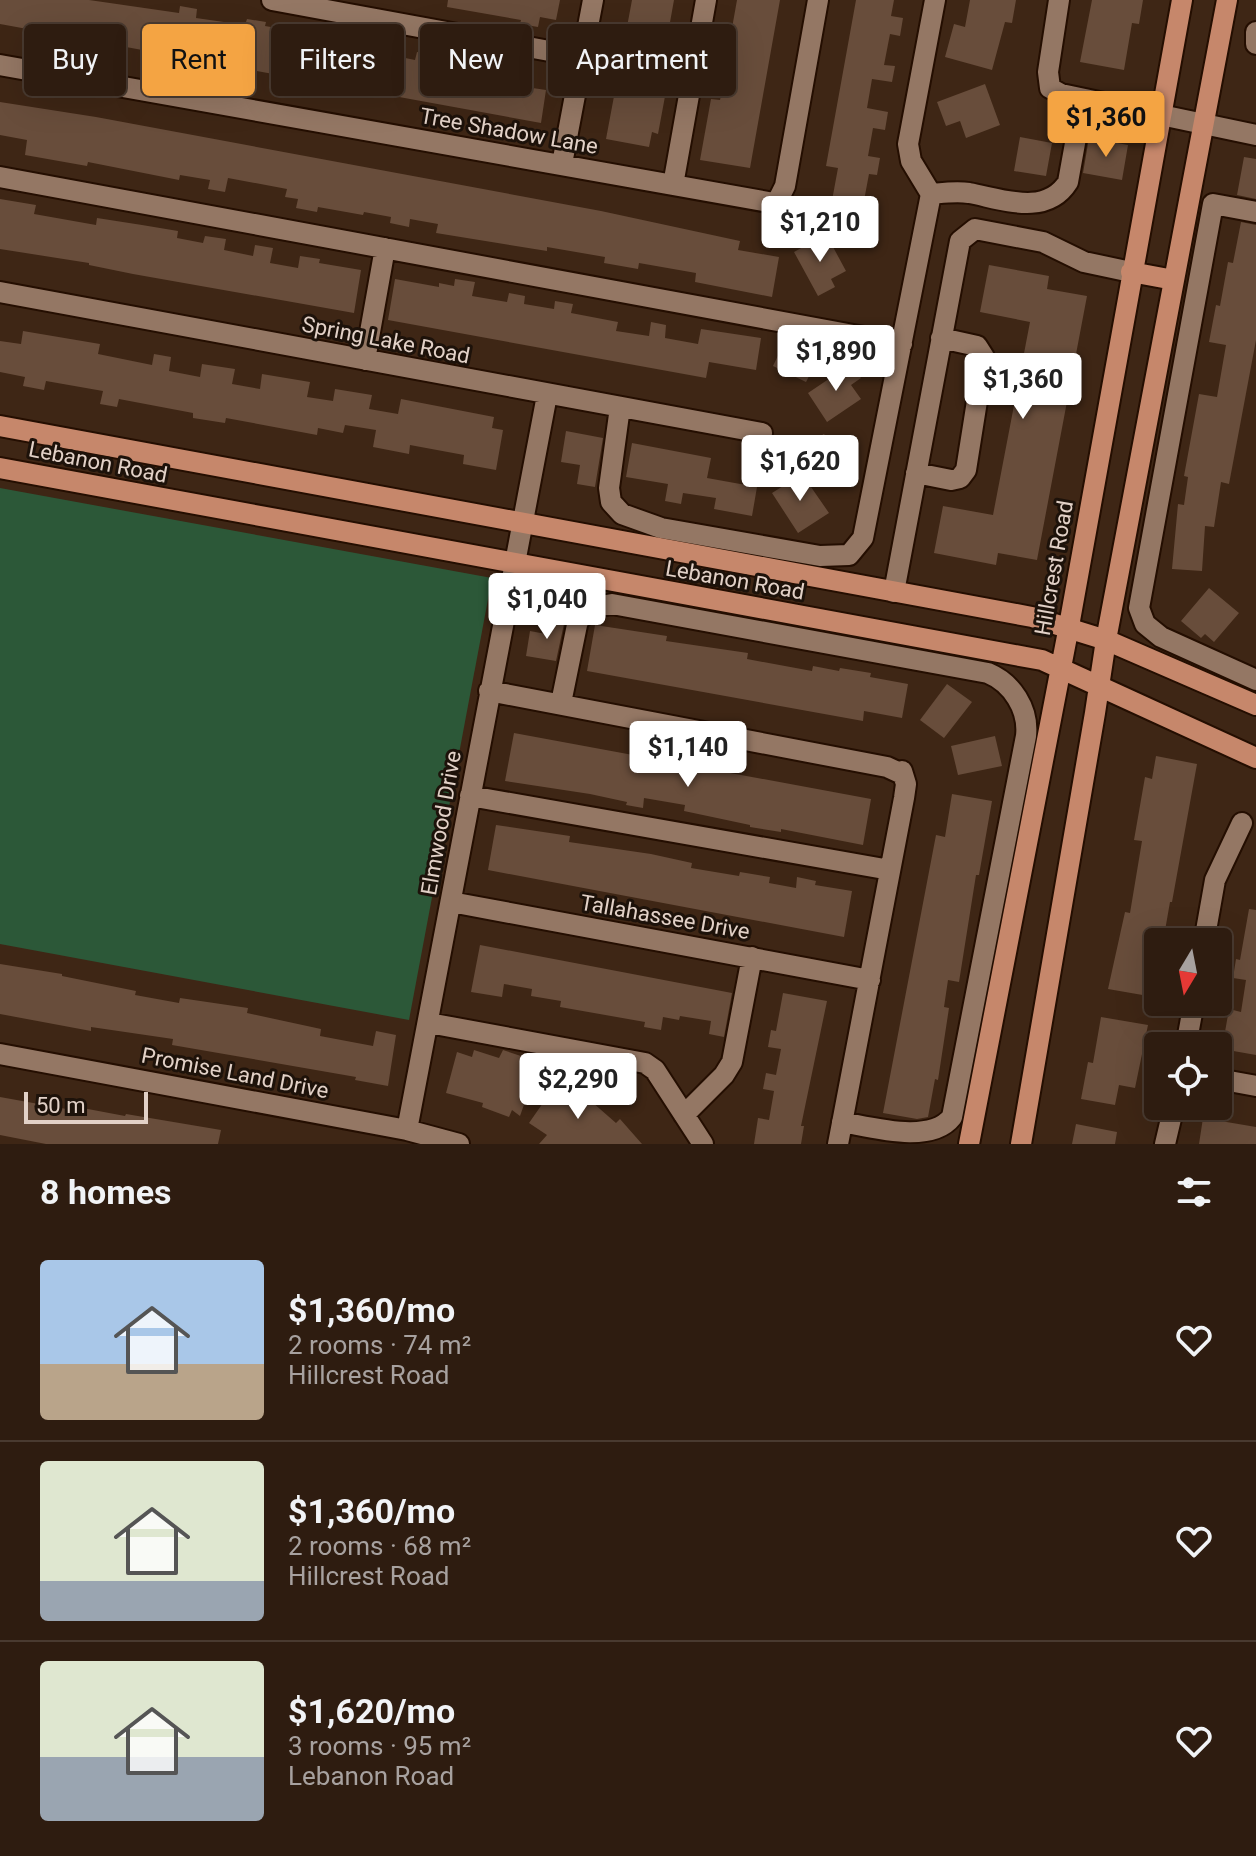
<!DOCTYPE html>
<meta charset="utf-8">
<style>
body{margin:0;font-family:Roboto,sans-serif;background:#362519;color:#f1f3f6;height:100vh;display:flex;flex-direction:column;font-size:30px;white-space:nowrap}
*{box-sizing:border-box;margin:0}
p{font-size:26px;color:#a7a19f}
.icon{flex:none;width:44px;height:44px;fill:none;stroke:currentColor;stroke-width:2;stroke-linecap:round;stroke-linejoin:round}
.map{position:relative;height:1144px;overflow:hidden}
.sheet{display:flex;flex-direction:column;background:#2e1c10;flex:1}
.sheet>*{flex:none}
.top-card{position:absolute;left:24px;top:24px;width:800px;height:72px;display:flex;gap:16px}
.needle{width:52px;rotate:190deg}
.buttons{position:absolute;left:1144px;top:928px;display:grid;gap:16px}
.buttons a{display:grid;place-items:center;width:88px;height:88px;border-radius:8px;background:#2e1c10;box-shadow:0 8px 32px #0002,0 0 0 2px #493a30;font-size:40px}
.scale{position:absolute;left:24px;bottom:20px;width:124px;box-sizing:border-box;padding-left:8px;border:4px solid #e2d1c7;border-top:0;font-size:22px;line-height:28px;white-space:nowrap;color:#e2d1c7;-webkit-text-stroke:6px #1d120a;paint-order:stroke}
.price{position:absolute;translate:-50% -68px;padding:0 18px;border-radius:8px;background:#fff;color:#222;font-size:26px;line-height:52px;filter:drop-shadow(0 2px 4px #0008)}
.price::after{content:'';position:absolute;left:50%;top:48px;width:24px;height:18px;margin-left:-12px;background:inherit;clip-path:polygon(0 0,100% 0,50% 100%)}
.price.active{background:#f4a443;color:#111}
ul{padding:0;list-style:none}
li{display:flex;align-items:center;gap:24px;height:200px;padding:0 40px}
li+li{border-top:2px solid #493a30}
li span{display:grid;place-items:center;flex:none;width:224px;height:160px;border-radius:8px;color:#555}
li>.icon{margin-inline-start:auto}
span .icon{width:96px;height:96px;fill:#fffc;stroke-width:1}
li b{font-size:34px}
h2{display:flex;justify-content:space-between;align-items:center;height:96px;padding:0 40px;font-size:34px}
.pill{padding:0 28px;border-radius:8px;background:#2e1c10;box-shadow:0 8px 32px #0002,0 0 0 2px #493a30;font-size:28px;line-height:72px}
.pill.active{background:#f4a443;color:#111}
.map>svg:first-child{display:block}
</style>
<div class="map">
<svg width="1256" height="1144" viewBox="0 0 1256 1144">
<rect width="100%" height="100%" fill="#3e2615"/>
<path fill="#2c5838" d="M0,488l492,90 -83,442 -409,-76z"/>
<path fill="#684d3b" d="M0,0h89l90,13 1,-7 17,3 -1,9 49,7 2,-6 19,3 -1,4 47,8 -1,5 57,10 1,-7 19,3 -2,9 29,6 2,-8 36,6 -2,15 58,10 2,-14 18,3 -3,15 20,3 -5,33 -541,-99z
M448,0h112l-4,20 -16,-3 -2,10 -18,-3 1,-4 -74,-13z
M632,0h42l-7,39 8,1 -3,19 -12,-2 -6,32 12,2 -8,43 -6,-2 -3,15 -43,-8z
M737,0h43l-30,168 -50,-8 11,-61 9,1 4,-18 2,1 7,-39 -12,-2 3,-15 8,1z
M856,0h38l-3,16 12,2 -3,18 -10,-2 -6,31 11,1 -3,16 -20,-3 -5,29 21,4 -3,18 -12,-2 -5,28 12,2 -3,17 -8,-1 -10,53 -31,-5 10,-54 -12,-2z
M970,0h46l-4,23 -7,-1 -13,48 -47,-13 9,-33 11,3z
M1092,0h51l-4,24 -7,-1 -8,47 -44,-8z
M985,84l15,41 -34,13 -6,-17 -14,5 -9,-24z
M0,102l96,15 505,94 139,30 -2,9 41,7 -7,40 -77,-15 1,-9 -57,-10 -1,6 -34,-6 1,-6 -58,-10v4l-111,-18 2,-9 -28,-5 -1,8 -19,-4 1,-6 -27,-5 -1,3 -45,-8 -1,5 -21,-4 2,-9 -13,-2 2,-8 -59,-11 -3,14 -17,-3 2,-9 -30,-5 -1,5 -91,-18 -1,4 -62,-11 2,-15 -27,-5z
M1020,137l32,6 -6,33 -32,-5z
M1089,138l39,7 -6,35 -39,-7z
M1244,157l12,2v40l-19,-4z
M0,199l36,6 -2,9 62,11 1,-7 45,7 36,6 -1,7 26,5 2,-7 21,3 -2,11 29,6 2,-11 18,3 -3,15 28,5 2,-12 20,3 -1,4 42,7 -7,43 -221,-39 -44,-9v-2l-89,-14z
M1241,222l15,3v115l-27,144 -8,-2 -7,45 -9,-1 -3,45 -30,-2 6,-65 6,1 4,-28 -4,-1 15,-82 18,3 9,-52 -17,-3 7,-37 4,1 8,-44 5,1z
M826,234l20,37 -15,8 4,8 -17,9 -24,-44z
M989,265l60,11 -2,13 40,7 -50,264 -39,-7 -2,12 -62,-12 9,-47 50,9 37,-193 -50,-10z
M395,279l44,8v-4l15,3 1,-7 20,3 -3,14 35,6 2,-9 16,3 -1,8 30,5 1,-8 18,3 -2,9 47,9 -2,9 33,5 2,-14 15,3 -1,13 33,6 3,-15 60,9 -5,32 -47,-8 -3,16 -318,-58z
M23,331l77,13 -2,10 54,11 2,-11 17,3 -2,14 31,6 2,-13 33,5 -3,15 28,5 2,-15 48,8 -3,15 26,4 2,-12 37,6 -3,14 29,5 3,-15 93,18 -2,11 11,2 -7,40 -33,-6 1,-9 -54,-10 -1,9 -36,-7 3,-17 -31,-5 -2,8 -25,-5 -1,7 -91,-17 -1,5 -32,-5v-5l-74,-14 -2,8 -17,-3 3,-13 -57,-10 -2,9 -21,-4 2,-9 -25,-5v-31l21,3z
M787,337l34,16 -15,29 -33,-16z
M851,364l10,14 -10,7 10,14 -34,23 -19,-29z
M566,431l37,7 -8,49 -18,-3 3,-19 -19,-3z
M823,434l32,13 -14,34 -32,-12z
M632,443l79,15 -4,20 50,9 -5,29 -38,-7 2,-11 -33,-5 -2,11 -16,-3 3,-17 -42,-7z
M802,474l27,39 -31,20 -26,-40z
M1209,588l30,25 -25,29 -9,-8 -4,4 -20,-17z
M549,616l16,3 -9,42 -30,-5 4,-25 16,3z
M595,625l72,11 -1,5 82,12 -1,6 65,12 1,-5 26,5 1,-3 31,5 -1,4 38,7 -6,34 -38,-7 -1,10 -276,-50z
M947,684l25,18 -28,36 -24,-18z
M514,733l357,66 -8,46 -82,-16v3l-31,-5v-2l-66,-14 1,-6 -41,-7 -1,10 -17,-3 1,-3 -37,-8 -85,-13z
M995,736l7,30 -44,9 -7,-29z
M1156,756l41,8 -25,138h-2l-7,40h-5v31l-4,24 -46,-8 17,-77 5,1 12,-72 -8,-1 11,-63 7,2z
M952,794l40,7 -13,74h-3l-17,107 -11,-2 -4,27 5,1 -11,72 -3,-1 -7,38 -11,2 -34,-6 53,-278 9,2z
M496,825l74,11 -1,6 82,12 41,9 -1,5 48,8 1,-4 30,5 -1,6 27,5 1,-11 19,4 -1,4 37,6 -8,46 -356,-67z
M1249,909l7,1v145l-34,-6 7,-40 12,3 5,-32 -13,-2 3,-19 4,1z
M480,945l252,48 -8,44 -15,-3 2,-13 -31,-5 -1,4 -16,-3 -2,13 -17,-3 1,-5 -85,-15 1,-6 -30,-5 1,-7 -28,-5 -2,13 -31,-5z
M0,964l62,10v2l74,15 -1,4 44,8 1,-5 68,10 -1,5 74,16 -1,7 53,10 3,-15 20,4 -8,51 -33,-6 1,-3 -184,-32 1,-6 -82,-12v4l-91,-17z
M783,993l44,8 -26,125h3l-3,18h-47l4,-26 11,2 5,-29 -11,-2 3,-16 10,2 5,-26 -13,-2 3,-17 5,1z
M1101,1017l47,8 -13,63 -16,-3 -4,20 -34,-6 7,-37 5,1z
M474,1050l25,8 4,-8 36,12 -19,54 -8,-6 -3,7 -27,-10 1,-4 -37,-10 11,-41 15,5z
M559,1080l23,17 2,-2 32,28 4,-4 22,25h-103l8,-9 -18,-12z
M0,1097l72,13v-4l53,10 1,-2 95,16 -3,14h-172l-46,-9z
M1203,1118l53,9v17h-57z
M1076,1124l41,8 -2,12h-43z"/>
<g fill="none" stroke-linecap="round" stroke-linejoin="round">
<g stroke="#240e01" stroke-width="24">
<path id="minor" d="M272,0l310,57
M1059,0l-11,72 2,16 11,6 195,41
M1256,32v12
M0,65l774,138 4,-3 7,-14 33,-186
M562,164l31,-164
M0,177l902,167
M673,185l33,-185
M931,194c12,-1 25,-3 38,-1 33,6 77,24 99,-11l15,-83
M1256,212l-43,-8 -74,404 6,16 16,13 95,43
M0,292l762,141
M365,360l20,-112
M620,407l-11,81 2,14 11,12 39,14 159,28 29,-1 14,-17 68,-344 -20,-33 -3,-17 27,-144
M916,473l35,7 9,-2 6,-8 18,-113 -7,-11 -36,-8
M894,592l66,-351 15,-12 68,13 41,20 47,10
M489,691l398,76 13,6 2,-2 4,13 -2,14 -66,346
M561,703l17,-83 17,-13 17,-3 376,69c24,10 41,36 38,63l-74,381c-21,27 -77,11 -110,5
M470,796l420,74
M451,902l419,78
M1204,942l11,-62 27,-57
M429,1023l216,40 10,7 48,74
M1186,1046l8,-44
M0,1054l407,76 52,14
M1218,1079l38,7
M684,1115l40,-40 8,-13 20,-105
M407,1130l140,-735
M1165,1144l9,-38"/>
</g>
<g stroke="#240e01" stroke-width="24">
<path id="major" d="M1131,272l43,8
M0,426l1032,191 74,23 150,65
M0,468l1042,192 214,98
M969,1144l100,-518 113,-626
M1021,1144l74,-431 11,-73 121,-640"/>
</g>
<use href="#minor" stroke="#947764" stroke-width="20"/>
<use href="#major" stroke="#c6876b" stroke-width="20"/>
</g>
<g text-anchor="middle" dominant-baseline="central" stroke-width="6" stroke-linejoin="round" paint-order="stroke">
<g font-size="22" fill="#e2d1c7" stroke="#1d120a">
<text transform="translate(509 131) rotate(10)">Tree Shadow Lane</text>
<text transform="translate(386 340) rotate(11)">Spring Lake Road</text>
<text transform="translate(98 462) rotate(11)">Lebanon Road</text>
<text transform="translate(1054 568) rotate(-80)">Hillcrest Road</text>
<text transform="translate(735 580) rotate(10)">Lebanon Road</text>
<text transform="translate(441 823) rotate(-80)">Elmwood Drive</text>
<text transform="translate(665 917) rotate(10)">Tallahassee Drive</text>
<text transform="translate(235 1073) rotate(11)">Promise Land Drive</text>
</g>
</g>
</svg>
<div class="buttons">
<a><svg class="needle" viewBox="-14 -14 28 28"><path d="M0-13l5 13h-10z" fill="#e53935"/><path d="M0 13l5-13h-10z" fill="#a7a19f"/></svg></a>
<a><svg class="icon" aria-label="locate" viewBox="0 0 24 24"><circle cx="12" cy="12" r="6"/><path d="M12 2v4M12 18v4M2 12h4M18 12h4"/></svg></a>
</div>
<div class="scale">50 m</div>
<b class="price active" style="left:1106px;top:159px">$1,360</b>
<b class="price" style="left:820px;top:264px">$1,210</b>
<b class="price" style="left:836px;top:393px">$1,890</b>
<b class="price" style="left:1023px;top:421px">$1,360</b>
<b class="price" style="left:800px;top:503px">$1,620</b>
<b class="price" style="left:547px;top:641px">$1,040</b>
<b class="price" style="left:688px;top:789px">$1,140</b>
<b class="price" style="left:578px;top:1121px">$2,290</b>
<div class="top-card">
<a class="pill">Buy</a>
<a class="pill active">Rent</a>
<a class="pill">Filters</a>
<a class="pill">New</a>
<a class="pill">Apartment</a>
</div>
</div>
<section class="sheet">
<h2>8 homes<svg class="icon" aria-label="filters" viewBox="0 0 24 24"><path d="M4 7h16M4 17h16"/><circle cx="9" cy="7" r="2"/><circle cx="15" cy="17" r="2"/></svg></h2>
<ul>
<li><span style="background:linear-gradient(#a9c7e8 65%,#b9a48a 0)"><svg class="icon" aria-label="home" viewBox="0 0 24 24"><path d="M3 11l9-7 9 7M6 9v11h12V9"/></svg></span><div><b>$1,360/mo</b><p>2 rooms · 74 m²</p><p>Hillcrest Road</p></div><svg class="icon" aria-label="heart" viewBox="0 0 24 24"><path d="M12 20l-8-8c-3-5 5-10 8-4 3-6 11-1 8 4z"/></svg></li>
<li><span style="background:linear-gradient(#dfe7d0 75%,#9aa5b1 0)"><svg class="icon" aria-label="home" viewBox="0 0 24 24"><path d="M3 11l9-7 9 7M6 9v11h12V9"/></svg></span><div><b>$1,360/mo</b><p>2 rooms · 68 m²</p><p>Hillcrest Road</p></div><svg class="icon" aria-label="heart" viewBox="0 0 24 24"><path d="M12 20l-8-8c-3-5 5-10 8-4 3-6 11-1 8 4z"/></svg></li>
<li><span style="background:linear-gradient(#dfe7d0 60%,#9aa5b1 0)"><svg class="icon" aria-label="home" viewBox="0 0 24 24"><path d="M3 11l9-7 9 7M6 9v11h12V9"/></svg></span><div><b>$1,620/mo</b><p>3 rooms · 95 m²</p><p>Lebanon Road</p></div><svg class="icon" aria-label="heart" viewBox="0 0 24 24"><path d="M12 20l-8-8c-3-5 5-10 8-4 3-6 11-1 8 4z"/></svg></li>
</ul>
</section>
